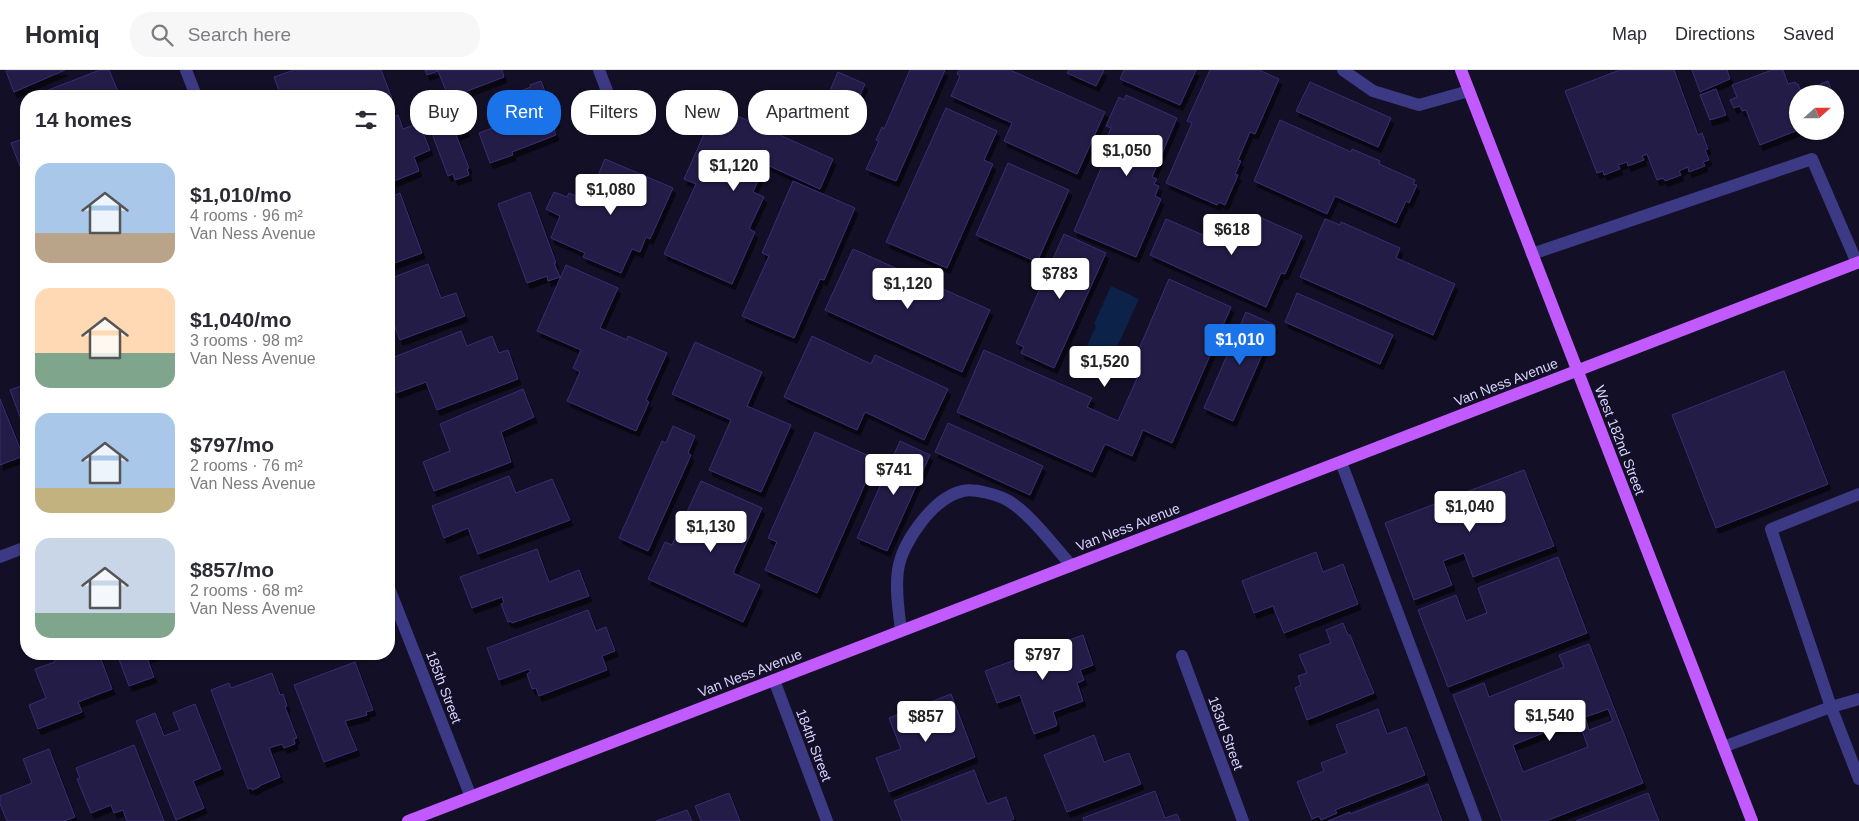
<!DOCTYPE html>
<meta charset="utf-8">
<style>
body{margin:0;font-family:Helvetica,sans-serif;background:#f7f7f7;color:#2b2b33;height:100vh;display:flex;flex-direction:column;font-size:19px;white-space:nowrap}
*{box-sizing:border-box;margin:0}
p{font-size:16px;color:#7c7c81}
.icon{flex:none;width:28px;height:28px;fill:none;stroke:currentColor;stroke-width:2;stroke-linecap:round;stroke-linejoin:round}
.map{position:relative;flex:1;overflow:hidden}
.details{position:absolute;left:20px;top:20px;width:375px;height:570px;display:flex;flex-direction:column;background:#fff;border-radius:20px;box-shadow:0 1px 4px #0004}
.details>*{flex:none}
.banner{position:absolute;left:410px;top:20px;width:475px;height:45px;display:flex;gap:10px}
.needle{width:32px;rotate:69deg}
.fabs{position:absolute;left:1789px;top:15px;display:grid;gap:10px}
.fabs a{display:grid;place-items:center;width:55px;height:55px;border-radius:50%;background:#fff;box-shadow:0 1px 4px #0004;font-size:25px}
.price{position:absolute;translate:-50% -42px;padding:0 11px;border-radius:5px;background:#fff;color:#222;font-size:16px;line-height:32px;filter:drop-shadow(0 1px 2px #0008)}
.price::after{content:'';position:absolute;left:50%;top:30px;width:15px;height:11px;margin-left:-8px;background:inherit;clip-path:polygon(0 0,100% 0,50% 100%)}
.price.selected{background:#1a73e8;color:#fff}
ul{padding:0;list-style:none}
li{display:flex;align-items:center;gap:15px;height:125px;padding:0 15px}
li span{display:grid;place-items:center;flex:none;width:140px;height:100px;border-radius:15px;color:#555}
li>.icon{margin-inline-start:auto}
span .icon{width:60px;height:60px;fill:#fffc;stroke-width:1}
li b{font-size:21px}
h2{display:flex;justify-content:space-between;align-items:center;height:60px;padding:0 15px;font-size:21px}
.tag{padding:0 18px;border-radius:20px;background:#fff;box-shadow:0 1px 4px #0004;font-size:18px;line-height:45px}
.tag.selected{background:#1a73e8;color:#fff}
header{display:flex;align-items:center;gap:30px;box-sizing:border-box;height:70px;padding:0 25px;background:#fff;border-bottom:1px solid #e1e1e2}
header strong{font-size:24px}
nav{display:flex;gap:28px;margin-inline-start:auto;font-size:18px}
.search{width:350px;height:45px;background:#f7f7f7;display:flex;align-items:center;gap:12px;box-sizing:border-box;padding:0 18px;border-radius:20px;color:#7c7c81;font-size:19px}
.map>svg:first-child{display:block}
</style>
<header>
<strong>Homiq</strong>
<div class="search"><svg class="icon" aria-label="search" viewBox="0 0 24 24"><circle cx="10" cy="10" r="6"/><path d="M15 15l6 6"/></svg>Search here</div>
<nav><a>Map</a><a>Directions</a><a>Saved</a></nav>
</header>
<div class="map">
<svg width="1859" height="751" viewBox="0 0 1859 751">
<defs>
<filter id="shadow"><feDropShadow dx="3" dy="5.5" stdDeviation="0" flood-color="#0009"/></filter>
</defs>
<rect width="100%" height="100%" fill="#130f26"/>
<path fill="#0c2248" d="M1111,216l28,13 -29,63 -8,-3 -4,7 -17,-7 15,-33 -2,-2z"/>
<path fill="#241b47" stroke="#3b2d73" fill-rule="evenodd" filter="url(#shadow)" d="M8,0h57l-51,22 -8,-21z
M100,0h9l11,26h-87z
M294,0h87l11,28 -3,1v-3h-108l-7,-19z
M425,0h77l2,7 -55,21 -11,-27 -11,4z
M910,0h35l-49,111 -30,-12 13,-28 -3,-1 6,-13 2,2z
M959,0h51l95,42 -28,62 -73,-33 8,-18 -61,-27 9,-20 -3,-2z
M1069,0h35l-8,16 -29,-13z
M1124,0h72l-16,35 -60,-26z
M1210,0h49l20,9 -24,55 -5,-2 -12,28 3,1 -6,13 3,1 -13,30 -6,-3 -2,3 -51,-22 26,-60 -5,-2z
M1620,0h54l24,65 4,-2 6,16 -3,1 4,10 -6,2 2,4 -16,6 -1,-5 -9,4 2,4 -16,6 -2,-3 -6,2 -10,-26 -5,2 2,4 -16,6 -1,-4 -9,3 2,4 -16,6 -1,-4 -6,2 -32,-82z
M1692,0h35l3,9 -30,13z
M1772,0h11l5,14 7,-2 1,2h2l3,8 27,-11 5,13h-35v36l-38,15 -14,-35 -4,1 -2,-5 -6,2 -4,-8 7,-3 -5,-12z
M838,2l27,12 -16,35 -26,-12z
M541,11l16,42 -5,1 4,11 -44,17 1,3 -23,8 -11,-30 19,-7 -9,-23 42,-16 -1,-2z
M1310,12l81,36 -13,29 -82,-36z
M1716,19l10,26 -16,5 -10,-25z
M1126,25l51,23 -25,59 5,2 -3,5 5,2 -4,10 6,3 -25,58 -62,-26 28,-65 -5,-4 14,-34 -5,-2 13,-29 5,3z
M456,34l11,27 -11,4 13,33 -2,1 2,6 -14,5 -2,-6 -5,2 -23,-61z
M946,38l51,23 -13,29 9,4 -46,104 -61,-26z
M724,40l109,49 -13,30 -55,-25 -12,28 11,5 -15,32 6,3 -23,52 -68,-30 32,-70 -12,-5 21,-47 7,4z
M398,45l5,14 16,-6 11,27 -16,7 5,14 -30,12v-65z
M1280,50l71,32 1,-3 28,12 -1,3 36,16 -2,4 4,1 -8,18 -3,-2 -10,22 -61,-27 -8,18 -73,-33z
M26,68v29l-5,2 -10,-26z
M605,89l68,29 -23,51 -4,-2 -6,15 -8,-3 -11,24 -38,-16 2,-4 -34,-15 9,-22 -14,-7 8,-17 13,5 2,-4 18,8z
M1008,93l61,27 -32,72 -61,-27z
M793,111l62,27 -31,72 -4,-1 -26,59 -52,-22 27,-60 -7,-3z
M530,122l26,71h-2l6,14 -12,4 -1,-5 -20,7 -29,-79z
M400,123l22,60 -33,12v-67z
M1255,145l47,21 -17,38 -4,-1 -15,34 -116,-52 16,-36 44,19 7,-14 28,12z
M1325,149l15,6 1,-3 59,26 -4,10 59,26 -22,51 -133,-58z
M1064,164l42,19 -52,115 -33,-15 3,-6 -8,-4z
M853,179l137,61 -28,62 -137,-62z
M428,194l13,34 15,-5 9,23 -65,24 -10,-26 -1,1v-36z
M566,195l52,23 -18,40 27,12 1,-4 39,17 -21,47 3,2 -13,29 -69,-30 13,-29 -7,-4 8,-18 -44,-19z
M1169,209l62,28 -59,136 -29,-13 -11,26 -27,-12 -13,28 -135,-60 27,-62 108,48 -5,9 31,14 21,-47 -9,-4z
M1297,223l96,42 -13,29 -95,-42z
M1246,242l29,13 -42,96 -29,-13z
M461,261l6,15 25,-10 7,17 9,-3 10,29 -81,31 -11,-28 -30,11 -7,-18v-16z
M812,266l59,28 4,-9 73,34 -24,51 -59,-28 -8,18 -73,-33z
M695,272l67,30 -15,34 44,19 -30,67 -52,-22 22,-50 -59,-26z
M1784,301l44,113 -112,44 -44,-113z
M26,314v49l-16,-43z
M523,319l11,28 -33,15 10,30 -77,29 -11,-29 27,-11 -10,-27z
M0,329l23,57 -23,9z
M948,353l95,43 -13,29 -95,-43z
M673,356l22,10 -7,17 3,2 -43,96 -29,-13 43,-97 4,2z
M815,362l61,27 -59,134 -52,-23 12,-28 -9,-4z
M900,371l30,14 -43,96 -30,-13z
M1524,400l30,76 -81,31 -9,-24 -21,8 9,24 -38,15 -29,-77z
M509,406l7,17 36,-14 18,41 -92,34 -10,-26 -24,10 -12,-32z
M701,411l61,27 -29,65 27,12 -17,37 -95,-43 17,-37 7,3z
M537,479l12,33 30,-12 10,26 -77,27 -1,-2 -3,1 -7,-18 3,-1 -2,-6 -30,11 -12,-31z
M1316,482l7,20 20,-8 15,40 -74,29 -11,-27 -19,7 -12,-32z
M1558,487l29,76 -139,54 -30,-77 38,-15 10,26 21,-8 -9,-25z
M588,540l8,21 10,-4 9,24 -13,5 5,14 -68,26 -3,-8 -4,1 -5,-15 4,-2 -2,-3 -30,11 -12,-32z
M1343,553l5,12h2l24,58 -67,27 -12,-32 6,-3 -3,-9 9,-3 -8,-18 32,-12 -5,-13z
M1083,565l10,30 -13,5 4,10 -7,3 6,18 -30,11 4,12 -1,2 -22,8 -14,-39 -23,8 -12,-32z
M1589,574l54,139 -97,38h-44l-49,-126 31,-12 5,14 75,-30 -5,-12zM1608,639l5,12 -24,9 -4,-13zM1578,649l10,28 -65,25 -10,-27z
M52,584h47l13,35 -34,13 4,10 -44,17 -9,-24 17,-7 -11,-29 20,-7z
M117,584h41l-11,4 7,19 -25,9z
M355,592l18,48 -7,2 1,3 -22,6 12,29 -33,12 -30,-77z
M272,603l8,22 3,-1 4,12 -2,1 12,31 -3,1 1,5 -11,4 -2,-4 -13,4 11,29 -21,9v1l-7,3 -1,-2 -3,1 -37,-99 18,-7 2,5z
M951,624l24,63 -86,35 -13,-34 25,-9 -12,-31z
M195,634l26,65 -28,12 11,27 -28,12 -40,-99 19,-8 9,23 16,-6 -7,-17z
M1378,639l9,25 19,-7 19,48 -90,35 2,3 -16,7 -2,-4 -7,3 -15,-37 27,-11 -3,-8 26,-10 -11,-28z
M1094,665l10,27 25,-9 12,31 -74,28 -23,-57z
M134,675l30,76h-37l-4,-11 -9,3 -3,-8 -20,8 -14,-34 3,-1 -4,-10z
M49,679l26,68 -11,4h-57l-7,-17v-8l32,-13 -9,-24z
M974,700l13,34 19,-7 8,22 -5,2h-107l-8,-20z
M1428,714l14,37h-114l22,-9v2z
M1155,721l10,27 12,-4 3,7h-96l-1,-3z
M729,723l11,28h-39l-6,-15z
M1648,723l11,28h-83z
M687,740l5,11h-36z"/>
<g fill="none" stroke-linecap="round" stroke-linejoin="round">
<path stroke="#3d3a85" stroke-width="12" d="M186,0l10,26
M599,0l8,21
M1343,0l30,21 46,14 50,-14
M1532,184l280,-95 45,104
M1341,392l135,359
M1859,424l-88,35 60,178 28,72
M0,487l26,-10
M389,518l82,209
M901,561c-2,-19 -6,-41 -3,-61 4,-28 36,-73 65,-79 10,-3 35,4 44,9 22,12 47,46 64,65
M1182,586l61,165
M774,610l53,141
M1723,677l105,-39 31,-9"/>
<path stroke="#c25bff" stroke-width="12" d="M1461,0l291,751
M408,751l1451,-559"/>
</g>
<g text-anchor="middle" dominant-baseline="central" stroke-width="4" stroke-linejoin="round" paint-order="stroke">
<g font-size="14" fill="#d9d4ff" stroke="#130f26">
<text transform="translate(1506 312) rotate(-21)">Van Ness Avenue</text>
<text transform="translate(1620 370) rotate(69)">West 182nd Street</text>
<text transform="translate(1128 457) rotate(-21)">Van Ness Avenue</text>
<text transform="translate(750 603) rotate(-21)">Van Ness Avenue</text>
<text transform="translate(444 617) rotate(69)">185th Street</text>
<text transform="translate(1226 663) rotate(70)">183rd Street</text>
<text transform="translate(814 675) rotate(69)">184th Street</text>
</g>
</g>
</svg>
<div class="fabs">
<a><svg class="needle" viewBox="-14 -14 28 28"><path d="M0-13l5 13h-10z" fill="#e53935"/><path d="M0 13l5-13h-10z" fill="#7c7c81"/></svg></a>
</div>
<b class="price" style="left:1127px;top:107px">$1,050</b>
<b class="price" style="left:734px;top:122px">$1,120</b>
<b class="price" style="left:611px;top:146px">$1,080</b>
<b class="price" style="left:1232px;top:186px">$618</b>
<b class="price" style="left:1060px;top:230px">$783</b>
<b class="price" style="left:908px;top:240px">$1,120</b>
<b class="price selected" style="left:1240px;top:296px">$1,010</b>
<b class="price" style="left:1105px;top:318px">$1,520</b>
<b class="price" style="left:894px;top:426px">$741</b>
<b class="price" style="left:1470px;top:463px">$1,040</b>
<b class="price" style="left:711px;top:483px">$1,130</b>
<b class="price" style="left:1043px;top:611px">$797</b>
<b class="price" style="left:1550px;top:672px">$1,540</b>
<b class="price" style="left:926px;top:673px">$857</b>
<div class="banner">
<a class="tag">Buy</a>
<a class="tag selected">Rent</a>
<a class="tag">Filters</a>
<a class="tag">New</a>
<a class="tag">Apartment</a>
</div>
<section class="details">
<h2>14 homes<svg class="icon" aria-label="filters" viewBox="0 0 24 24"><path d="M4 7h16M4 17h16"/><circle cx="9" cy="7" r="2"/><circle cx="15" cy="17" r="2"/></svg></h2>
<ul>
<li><span style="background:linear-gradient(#a9c7e8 70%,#b9a48a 0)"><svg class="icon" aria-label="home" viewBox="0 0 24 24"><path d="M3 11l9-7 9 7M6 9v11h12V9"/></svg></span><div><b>$1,010/mo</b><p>4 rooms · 96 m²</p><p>Van Ness Avenue</p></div></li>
<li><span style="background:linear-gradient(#ffd9b3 65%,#7fa58c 0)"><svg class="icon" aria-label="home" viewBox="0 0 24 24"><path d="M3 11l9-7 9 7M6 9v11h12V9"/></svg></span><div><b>$1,040/mo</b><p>3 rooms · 98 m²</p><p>Van Ness Avenue</p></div></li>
<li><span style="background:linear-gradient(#a9c7e8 75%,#c2b280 0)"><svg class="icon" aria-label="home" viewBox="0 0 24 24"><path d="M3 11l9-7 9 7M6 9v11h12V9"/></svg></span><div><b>$797/mo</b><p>2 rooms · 76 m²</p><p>Van Ness Avenue</p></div></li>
<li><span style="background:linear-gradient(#c9d6e8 75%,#7fa58c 0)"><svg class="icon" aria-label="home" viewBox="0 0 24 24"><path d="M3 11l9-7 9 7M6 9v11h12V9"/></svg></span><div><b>$857/mo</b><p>2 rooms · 68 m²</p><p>Van Ness Avenue</p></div></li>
</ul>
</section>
</div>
